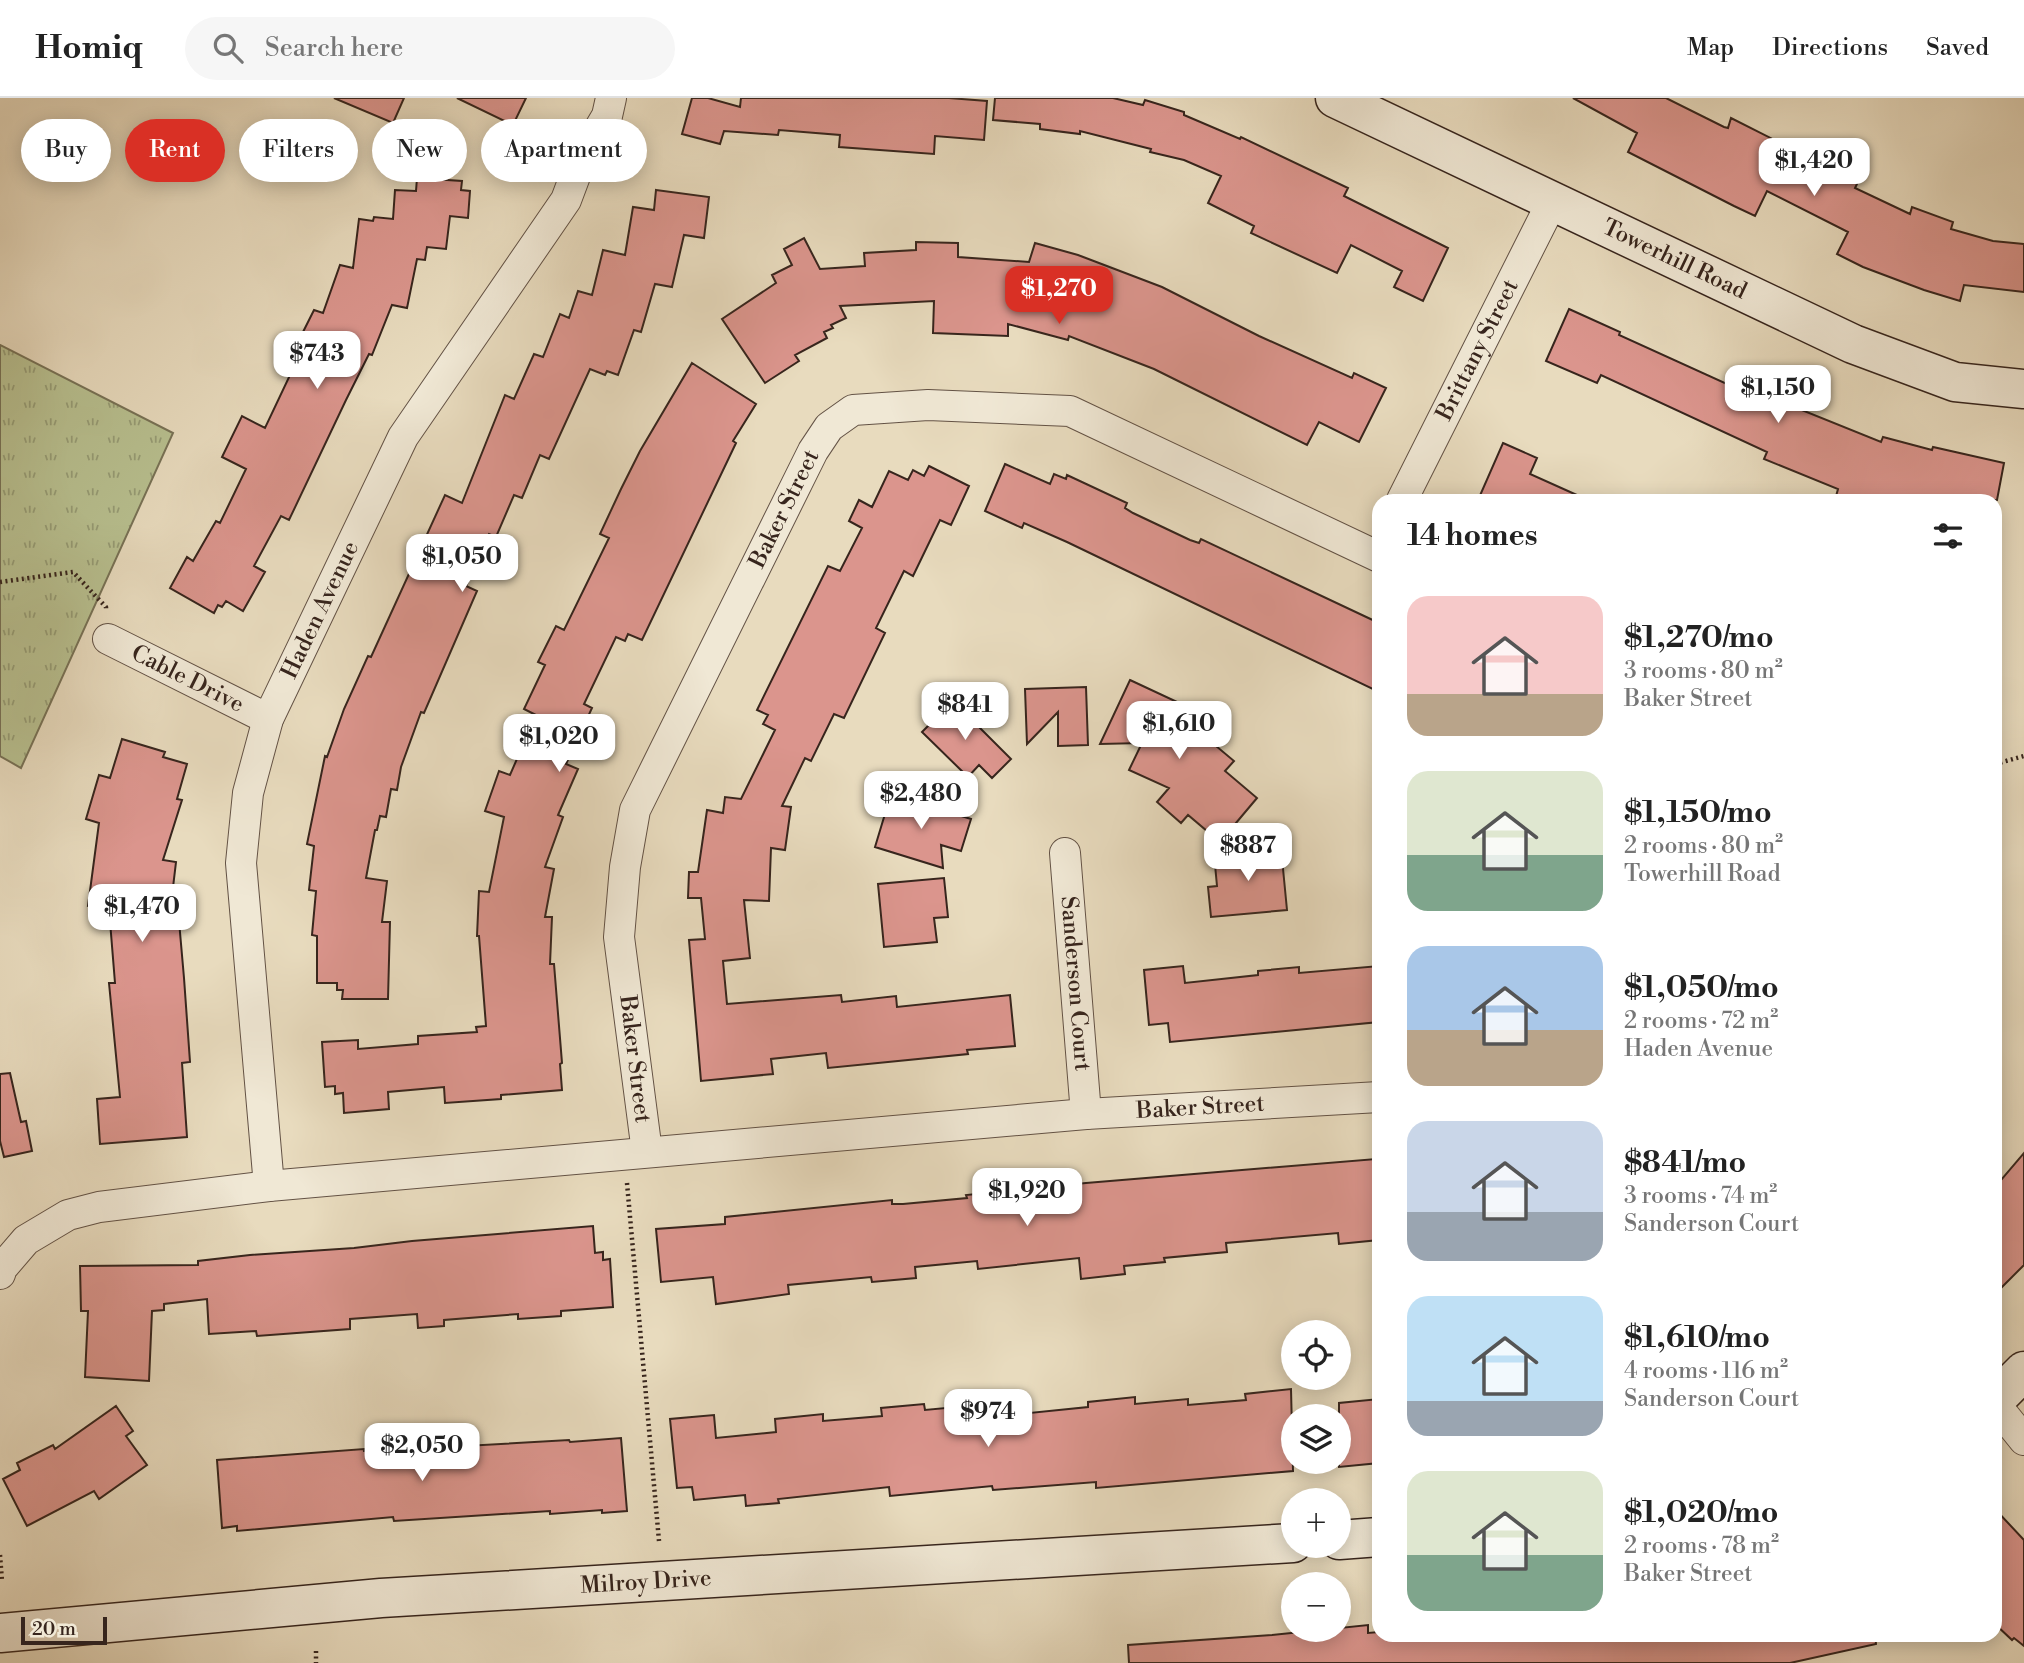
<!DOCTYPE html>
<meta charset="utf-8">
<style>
body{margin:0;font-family:"Libre Bodoni",serif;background:#f6f6f6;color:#222;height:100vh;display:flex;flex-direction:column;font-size:26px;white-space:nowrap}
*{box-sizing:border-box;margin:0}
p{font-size:23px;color:#767676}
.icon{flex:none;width:38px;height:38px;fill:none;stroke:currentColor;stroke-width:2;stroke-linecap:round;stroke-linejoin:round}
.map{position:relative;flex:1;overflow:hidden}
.panel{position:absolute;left:1372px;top:396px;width:630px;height:1148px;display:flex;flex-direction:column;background:#fff;border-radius:21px;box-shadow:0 4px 18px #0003}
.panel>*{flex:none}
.hud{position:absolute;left:21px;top:21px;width:665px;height:63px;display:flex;gap:14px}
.buttons{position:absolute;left:1281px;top:1222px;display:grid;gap:14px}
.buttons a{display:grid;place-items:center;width:70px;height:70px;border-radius:50%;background:#fff;box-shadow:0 4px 18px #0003;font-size:35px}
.scale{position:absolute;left:21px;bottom:18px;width:86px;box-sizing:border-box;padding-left:7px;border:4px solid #37251d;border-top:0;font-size:19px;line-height:24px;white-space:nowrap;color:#37251d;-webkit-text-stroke:5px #f0e8d5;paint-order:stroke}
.price{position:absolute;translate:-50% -60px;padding:0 16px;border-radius:14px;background:#fff;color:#222;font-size:23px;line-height:46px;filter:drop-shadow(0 2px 4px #0008)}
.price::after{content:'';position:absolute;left:50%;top:42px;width:21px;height:16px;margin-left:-10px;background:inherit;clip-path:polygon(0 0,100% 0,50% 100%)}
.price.active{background:#d93025;color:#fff}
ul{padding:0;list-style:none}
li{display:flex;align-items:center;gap:21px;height:175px;padding:0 35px}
li span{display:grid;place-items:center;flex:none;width:196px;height:140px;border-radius:21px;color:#555}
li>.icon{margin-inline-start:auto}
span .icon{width:84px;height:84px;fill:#fffc;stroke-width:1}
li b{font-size:30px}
h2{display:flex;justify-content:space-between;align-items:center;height:84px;padding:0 35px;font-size:30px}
.tag{padding:0 24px;border-radius:32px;background:#fff;box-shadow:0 4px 18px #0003;font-size:24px;line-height:63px}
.tag.active{background:#d93025;color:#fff}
header{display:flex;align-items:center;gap:42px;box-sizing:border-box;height:98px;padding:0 35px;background:#fff;border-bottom:2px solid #e0e0e0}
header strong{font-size:33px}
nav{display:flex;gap:38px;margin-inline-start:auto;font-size:24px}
.search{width:490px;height:63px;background:#f6f6f6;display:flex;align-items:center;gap:18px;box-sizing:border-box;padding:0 24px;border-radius:38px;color:#767676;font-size:26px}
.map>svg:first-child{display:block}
</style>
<header>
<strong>Homiq</strong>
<div class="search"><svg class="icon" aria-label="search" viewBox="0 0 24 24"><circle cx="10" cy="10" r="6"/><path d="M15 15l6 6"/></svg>Search here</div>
<nav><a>Map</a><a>Directions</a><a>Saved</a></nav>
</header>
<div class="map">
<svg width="2024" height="1565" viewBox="0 0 2024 1565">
<defs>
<pattern id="grass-tufts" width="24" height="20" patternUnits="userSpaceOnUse" patternTransform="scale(1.75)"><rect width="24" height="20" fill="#b8c090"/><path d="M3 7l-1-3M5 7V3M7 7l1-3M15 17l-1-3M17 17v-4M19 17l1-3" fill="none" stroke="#969c75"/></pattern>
</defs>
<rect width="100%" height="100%" fill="#e8dbbe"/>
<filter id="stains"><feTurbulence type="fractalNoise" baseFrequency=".00286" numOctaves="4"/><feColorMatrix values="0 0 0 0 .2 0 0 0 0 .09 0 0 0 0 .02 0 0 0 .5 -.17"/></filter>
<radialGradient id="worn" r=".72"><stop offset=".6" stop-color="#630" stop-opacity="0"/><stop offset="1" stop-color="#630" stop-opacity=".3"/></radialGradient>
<path fill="url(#grass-tufts)" stroke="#787256" stroke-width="2" d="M0,247l173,88 -152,335 -21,-12z"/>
<path fill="#db958d" stroke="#37251d" stroke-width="2" d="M334,0h70l-11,25z
M457,0h69l-13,27z
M692,0h16l32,9 1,-9h208l38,3 -3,39 -49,-4 -1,18 -95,-7 1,-12 -61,-5 -1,5 -54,-4 -4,13 -38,-10z
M995,0h118l30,7 2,-5 39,12v3l56,24 1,-2 107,51 -4,8 104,52 -25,53 -29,-14 8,-16 -51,-26 -14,28 -86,-40 3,-7 -46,-23 13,-27 -37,-16 -34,-8 1,-3 -71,-18v3l-40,-5v-5l-47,-4z
M1573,0h93l58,29 4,1 3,-10 99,50 5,-8 27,14 -7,14 55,26 2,-7 41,15 -2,7 42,12 31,3v48l-60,-7 -4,16 -36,-11 -61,-23 -26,-13 11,-22 -81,-41 -12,25 -21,-10 -106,-54 9,-19z
M417,80l45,3 -1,9 9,1 -2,27 -18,-2 -4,33 -19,-2 -2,13 -8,-1 -10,49 -15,-3 -20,50 -3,-1 -23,46 -57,120 -8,-4 -27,50 11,6 -22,39 -17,-10 -4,6 -4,-2 -4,8 -44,-25 17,-31 6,4 23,-40 4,2 26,-54 -24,-12 20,-41 23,12 26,-55 -7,-3 30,-60 9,3 17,-48 13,3 6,-49 14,2 1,-4 19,2 2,-29 21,1z
M656,92l53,7 -5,41 -20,-3 -12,52 -17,-3 -14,48 -7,-2 -16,45 -11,-4 -2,4 -15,-6 -41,90 -9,-4 -18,43 -8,-3 -18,42 -7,-3 -23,52 11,5 -53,122 -3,-1 -20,55 -4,23 -6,-1 -5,28 -6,-1 -3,14h-2l-9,48 21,3 -5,41h8l-2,77h-46l1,-9h-6v-7h-20v-47l-5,-1 4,-44 -7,-1 5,-44 -7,-2 18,-88 2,1 17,-48 24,-53 3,1 74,-162 17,8 43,-108 9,4 20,-45 9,3 17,-43 9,4 9,-27 14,4 11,-45 22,5 8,-48 21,3z
M804,140l16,31 45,-3 -1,-13 52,-3v-8l42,1v14l71,5 6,-19 43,12 84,32 97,49 93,42 2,-5 32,15 -27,54 -40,-20 -12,23 -153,-76 -85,-33 -1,4 -60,-16v12l-75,-3 1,-32 -94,5 6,12 -15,7 2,3 -9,4 3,6 -32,17 4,6 -34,22 -43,-64 54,-36 -4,-8 20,-10 -8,-16z
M1569,211l51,23 -1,3 165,75 3,-6 94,38 2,-5 49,13 1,-3 71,16 -7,37h-162l3,-11 -74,-30 3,-7 -166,-77 -4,8 -51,-22z
M692,265l64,41 -23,37 3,2 -94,197 -14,-6 -3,7 -9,-4 -32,67 8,4 -26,56 12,5 -20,46 5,2 -18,50 9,2 -9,48h7l-2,47h4l8,99 -2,1 2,26 -61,5v4l-56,4 -1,-16 -56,5 1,17 -45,4 -1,-20 -8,1v-8l-10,1 -3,-45 36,-2v9l60,-5v-8l59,-4 -1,-5 10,-1 -7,-90h-2l2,-45 10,1 15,-75 -19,-6 14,-40 11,4 26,-60 -12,-6 21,-44 -7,-3 18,-36 8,4 45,-92 -9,-4 21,-45 19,-38z
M1503,345l34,15 -7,16 58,26h-110z
M1005,366l45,20 4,-10 12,5 1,-4 60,28 -2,5 8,5 57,27 9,3 2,-4 178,84v69l-312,-150 -43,-19 -2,5 -37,-17z
M929,368l40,20 -18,39 -11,-5 -27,56 -9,-5 -28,57 9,5 -41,85 -10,-4 -23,47 -6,-3 -23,48 9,1 -6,43 -14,-2 -2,53 -25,-1 6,58 -27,3 4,43 114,-9 1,7 54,-6 1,11 113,-12 5,51 -48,4 1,4 -140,14 -2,-15 -55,6 2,15 -72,7 -12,-141 16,-1 -4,-41h-13l1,-26h9l9,-62 16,3 2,-16 16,2 34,-69 -12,-6 5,-9 -11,-5 71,-144 12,5 22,-43 -13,-7 10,-21 13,7 17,-36 19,9 5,-10 11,6z
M1130,582l60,28 -5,12 49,41 -9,10 32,27 -37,44 -32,-27 -7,8 -24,-21 12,-14 -40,-18 13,-27 -42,1z
M1086,589l2,58 -30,1v-34l-31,32 -2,-55z
M953,603l58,58 -19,19 -13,-13 -11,12 -46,-45z
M122,641l43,13 -2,5 24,7 -10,35 5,1 -19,60 13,2 -7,59h10l5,57 6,84 -8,1 5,74 -87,7 -3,-45 23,-2 -11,-114h6l-6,-74 -21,-3 11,-83 -13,-4 13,-44 11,3z
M891,696l80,25 -10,32 -20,-6 2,23 -68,-21z
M1281,750l6,62 -76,7 -3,-30 9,-1 -3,-32z
M944,780l4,39 -14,1 3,24 -53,5 -6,-63z
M1183,868l2,17 73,-8v-4l41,-4v6l80,-7v56l-209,20 -2,-19 -19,2 -5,-55z
M10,975l11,49 5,-1 6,30 -28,6 -4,-16v-67z
M2024,1055v112l-29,29v-107z
M1376,1061l3,29v52l-40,4 -1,-11 -112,10 1,9 -63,6 1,4 -41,4 1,8 -44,5 -2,-21 -101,11 -1,-8 -62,6 1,11 -44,4 -1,-5 -83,8 1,9 -73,10 -3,-27 -52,5 -5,-53 69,-5v-7l167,-17v4h11l64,-6 -1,-3 120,-12z
M593,1128l2,27 8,-1v8l7,-1 3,48 -52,4v5l-43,3v-5l-74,6v6l-26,2 -1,-14 -67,5v10l-93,7 -1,-5 -47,3 -2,-35 -43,5v6l-12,1 -3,70 -64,-4 3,-66h-7l-1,-45 118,-1v-4l52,-6 104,-7 58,-7z
M1291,1291l2,82 -197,17v-6l-103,8 -1,-4 -102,10 -1,-9 -111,12 1,4 -33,3 -1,-11 -51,5 -2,-13 -15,1 -7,-69 44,-4 2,23 60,-6 -1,-13 48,-5v7l59,-5 -1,-8 43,-4 1,6 53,-5v5l52,-5v8l58,-6v-5l47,-5v7l53,-5v6l58,-5 -1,-6z
M1379,1301v64l-40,4v-64z
M116,1308l17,25 -7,5 21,29 -48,34 -5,-8 -67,35 -24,-47 17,-9 -3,-7 36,-18 2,4z
M621,1340l6,73 -25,2v-3l-52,4v-3l-156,10 -1,-4 -156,14v-5l-15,2 -5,-68 147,-11v2l101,-7v2l104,-6 1,2z
M1995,1411l29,31v106l-10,-8 -2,2 -17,-16z
M1368,1527v8l11,-1v2h496l1,10 -86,19h-661l-1,-18 144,-10z"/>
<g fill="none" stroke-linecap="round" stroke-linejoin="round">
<g stroke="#635245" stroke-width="32">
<g id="street">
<path id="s1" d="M1402,402l151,-300"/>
<path id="s2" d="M108,541l160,80"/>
<path id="s3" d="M1065,755l21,261"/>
<path id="s4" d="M647,1054l-28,-215 6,-70 10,-57 178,-359 16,-24 24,-17 75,-5 142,6 309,146"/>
<path id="s5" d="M269,1088l-28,-323 7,-70 20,-74 135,-282 163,-237 15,-40 26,-44 4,-18"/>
<path id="s6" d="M0,1176l2,-6 24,-28 42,-25 31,-8 170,-21 817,-72 293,-17"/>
<path d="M1995,1306l29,36"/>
</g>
</g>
<g stroke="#37251d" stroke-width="41">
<g id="secondary">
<path id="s7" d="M1335,0l518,246 102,38 69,7"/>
<path d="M1995,1302l29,-29"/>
<path d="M1339,1442l40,-3"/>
<path id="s8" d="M0,1535l381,-35 912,-55"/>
</g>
</g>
<path stroke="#37251d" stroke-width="4.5" stroke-dasharray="2 3.5" stroke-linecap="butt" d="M0,484l73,-10 33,35v3
M1995,666l29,-8
M627,1085l32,358
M0,1457l2,26
M316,1553v12"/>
<use href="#street" stroke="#f0e8d5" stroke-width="30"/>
<use href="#secondary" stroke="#f0e8d5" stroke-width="38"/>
</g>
<g text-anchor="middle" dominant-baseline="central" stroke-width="6" stroke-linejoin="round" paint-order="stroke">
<g font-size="23" fill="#37251d" stroke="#f0e8d5">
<text stroke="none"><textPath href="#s7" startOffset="376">Towerhill Road</textPath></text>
<text stroke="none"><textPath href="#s1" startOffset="168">Brittany Street</textPath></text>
<text stroke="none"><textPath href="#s4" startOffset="681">Baker Street</textPath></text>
<text stroke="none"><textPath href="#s5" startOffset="592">Haden Avenue</textPath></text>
<text stroke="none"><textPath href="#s2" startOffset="89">Cable Drive</textPath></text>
<text stroke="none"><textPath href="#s3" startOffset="131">Sanderson Court</textPath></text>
<text transform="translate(635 961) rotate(83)">Baker Street</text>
<text stroke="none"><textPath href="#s6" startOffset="1230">Baker Street</textPath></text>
<text stroke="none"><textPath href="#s8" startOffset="648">Milroy Drive</textPath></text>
</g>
</g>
<rect width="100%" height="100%" filter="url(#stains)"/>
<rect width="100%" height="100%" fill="url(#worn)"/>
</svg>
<div class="buttons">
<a><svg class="icon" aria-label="locate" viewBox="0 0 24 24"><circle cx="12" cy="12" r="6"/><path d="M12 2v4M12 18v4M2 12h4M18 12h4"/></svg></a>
<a><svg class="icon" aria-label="layers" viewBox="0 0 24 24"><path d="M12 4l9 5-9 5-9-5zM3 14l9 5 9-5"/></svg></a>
<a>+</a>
<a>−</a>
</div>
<div class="scale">20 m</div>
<b class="price" style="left:1814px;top:100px">$1,420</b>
<b class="price active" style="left:1059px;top:228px">$1,270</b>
<b class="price" style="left:317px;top:293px">$743</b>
<b class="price" style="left:1778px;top:327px">$1,150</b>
<b class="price" style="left:462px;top:496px">$1,050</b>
<b class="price" style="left:965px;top:644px">$841</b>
<b class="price" style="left:1179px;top:663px">$1,610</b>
<b class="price" style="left:559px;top:676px">$1,020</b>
<b class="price" style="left:921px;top:733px">$2,480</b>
<b class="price" style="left:1248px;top:785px">$887</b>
<b class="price" style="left:142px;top:846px">$1,470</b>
<b class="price" style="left:1027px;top:1130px">$1,920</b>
<b class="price" style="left:988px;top:1351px">$974</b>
<b class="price" style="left:422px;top:1385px">$2,050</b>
<div class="hud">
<a class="tag">Buy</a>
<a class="tag active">Rent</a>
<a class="tag">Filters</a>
<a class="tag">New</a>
<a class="tag">Apartment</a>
</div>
<section class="panel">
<h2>14 homes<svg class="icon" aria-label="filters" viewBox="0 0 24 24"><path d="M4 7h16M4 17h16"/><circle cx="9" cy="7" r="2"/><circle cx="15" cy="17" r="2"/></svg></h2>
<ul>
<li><span style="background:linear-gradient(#f6c9c9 70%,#b9a48a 0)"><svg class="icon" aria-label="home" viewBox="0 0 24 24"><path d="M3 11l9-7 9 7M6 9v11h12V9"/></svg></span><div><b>$1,270/mo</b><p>3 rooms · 80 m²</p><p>Baker Street</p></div></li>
<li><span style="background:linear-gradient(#dfe7d0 60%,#7fa58c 0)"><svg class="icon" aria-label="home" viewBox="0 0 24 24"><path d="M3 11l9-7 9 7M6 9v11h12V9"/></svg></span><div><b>$1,150/mo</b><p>2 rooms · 80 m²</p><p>Towerhill Road</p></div></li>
<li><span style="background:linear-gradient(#a9c7e8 60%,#b9a48a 0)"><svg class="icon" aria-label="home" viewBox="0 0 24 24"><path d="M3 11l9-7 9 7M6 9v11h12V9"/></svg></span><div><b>$1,050/mo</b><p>2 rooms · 72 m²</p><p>Haden Avenue</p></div></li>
<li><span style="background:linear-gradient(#c9d6e8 65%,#9aa5b1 0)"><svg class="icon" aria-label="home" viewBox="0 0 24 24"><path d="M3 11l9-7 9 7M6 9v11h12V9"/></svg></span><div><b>$841/mo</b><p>3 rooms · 74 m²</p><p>Sanderson Court</p></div></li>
<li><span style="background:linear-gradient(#bfe0f5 75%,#9aa5b1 0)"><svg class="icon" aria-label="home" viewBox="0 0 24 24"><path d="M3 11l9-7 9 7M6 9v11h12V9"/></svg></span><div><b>$1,610/mo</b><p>4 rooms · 116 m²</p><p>Sanderson Court</p></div></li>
<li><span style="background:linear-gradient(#dfe7d0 60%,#7fa58c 0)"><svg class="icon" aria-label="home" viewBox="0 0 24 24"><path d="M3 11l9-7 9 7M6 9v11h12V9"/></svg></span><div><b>$1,020/mo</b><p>2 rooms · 78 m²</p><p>Baker Street</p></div></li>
</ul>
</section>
</div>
